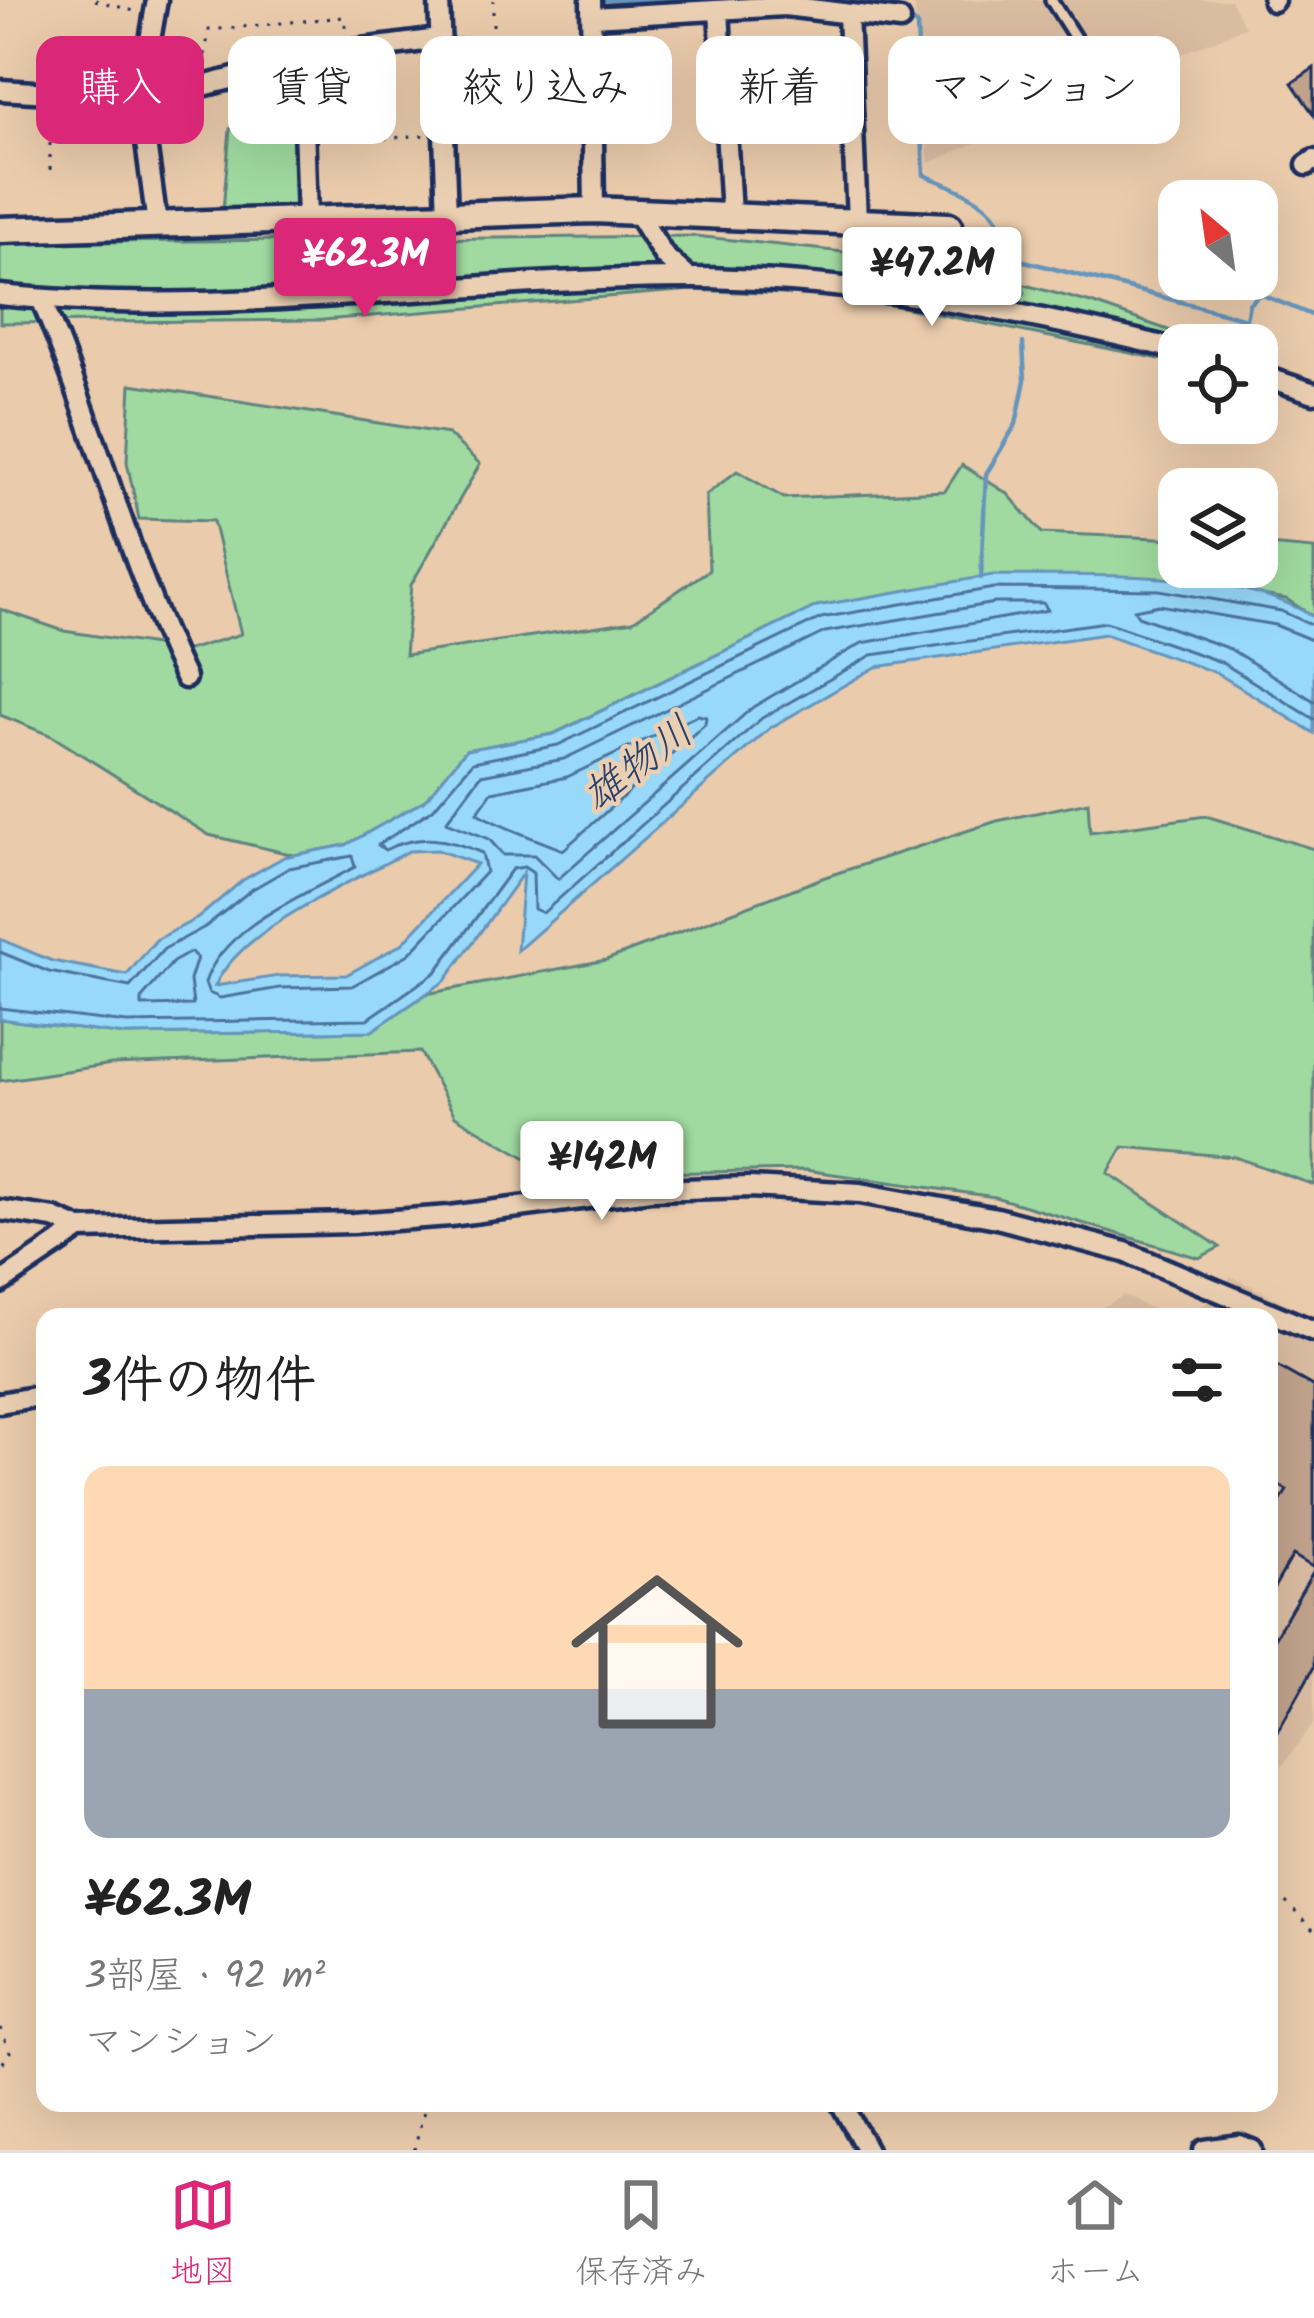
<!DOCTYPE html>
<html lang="ja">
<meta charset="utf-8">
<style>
body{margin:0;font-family:Kalam,"Klee One",sans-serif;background:#f6f6f6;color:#222;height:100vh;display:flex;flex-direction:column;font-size:45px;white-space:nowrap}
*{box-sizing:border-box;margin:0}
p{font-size:39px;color:#767676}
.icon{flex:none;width:66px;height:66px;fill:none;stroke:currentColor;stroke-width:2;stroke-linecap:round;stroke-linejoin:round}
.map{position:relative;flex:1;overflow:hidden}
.panel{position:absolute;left:36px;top:1308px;width:1242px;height:804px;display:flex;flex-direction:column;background:#fff;border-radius:24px;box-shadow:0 12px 48px #0002}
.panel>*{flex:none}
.top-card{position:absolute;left:36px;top:36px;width:1242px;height:108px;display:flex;gap:24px}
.needle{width:78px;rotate:331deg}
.fabs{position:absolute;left:1158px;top:180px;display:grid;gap:24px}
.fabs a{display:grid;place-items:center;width:120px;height:120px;border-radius:24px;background:#fff;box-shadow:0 12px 48px #0002;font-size:60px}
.price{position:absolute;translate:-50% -102px;padding:0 27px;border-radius:12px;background:#fff;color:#222;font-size:39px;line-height:78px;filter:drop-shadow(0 3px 6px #0008)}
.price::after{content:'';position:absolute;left:50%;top:72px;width:36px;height:27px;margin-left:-18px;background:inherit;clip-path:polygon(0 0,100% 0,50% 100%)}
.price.selected{background:#db2777;color:#fff}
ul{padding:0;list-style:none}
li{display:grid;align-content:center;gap:24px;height:636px;padding:0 48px}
li span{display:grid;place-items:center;height:372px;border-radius:24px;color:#555}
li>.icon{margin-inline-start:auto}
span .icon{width:216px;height:216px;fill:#fffc;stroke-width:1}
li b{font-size:51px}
h2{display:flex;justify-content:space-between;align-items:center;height:144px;padding:0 48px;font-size:51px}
.tag{padding:0 42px;border-radius:24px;background:#fff;box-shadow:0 12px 48px #0002;font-size:42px;line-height:108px}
.tag.selected{background:#db2777;color:#fff}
.tabs{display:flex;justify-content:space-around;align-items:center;height:168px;border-top:3px solid #e0e0e0;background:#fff;font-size:33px;color:#767676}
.tabs a{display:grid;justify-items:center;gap:6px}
.tabs .selected{color:#db2777}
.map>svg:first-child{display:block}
</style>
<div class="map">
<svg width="1314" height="2150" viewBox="0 0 1314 2150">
<rect width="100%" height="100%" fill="#eacbac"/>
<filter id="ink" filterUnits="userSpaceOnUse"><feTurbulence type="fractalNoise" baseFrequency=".00833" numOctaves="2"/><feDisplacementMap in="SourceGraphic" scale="24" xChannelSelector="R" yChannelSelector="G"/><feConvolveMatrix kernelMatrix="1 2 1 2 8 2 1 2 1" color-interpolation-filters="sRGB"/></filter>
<g filter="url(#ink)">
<path fill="#dabca1" d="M914,0h316l15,27 -316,136z
M1231,1276l83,42v405l-45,60v-466h-76z
M1124,1295l43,22h-81z"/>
<path fill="#a0daa0" stroke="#5e847f" stroke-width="3" d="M304,124l3,95 -85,3 8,-93z
M695,236l250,27 146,40 120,42h-32v18l-326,-66 -161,-7 -369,30 -323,3v-80z
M131,384l317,50 32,30 -69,121 -6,70 228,-34 76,-51 -3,-75 31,-24 47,27 161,-7 17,-26 46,29 34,39 137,6v28h78v-23l57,5v68l-28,-18 -125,-21 -168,-2 -176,30 -264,128 -87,16 -41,50 -79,45 -52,10 -85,-20 -157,-99 -52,-21v-106l64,22 124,19 53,-16 -28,-113 -74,-2 -12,-57z
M1088,802l2,30 116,-16 108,33v336l-79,-28 -112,-10 -15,26 112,74 -21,11 -204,-61 -190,-27 -250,5 -100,-59 -35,-64 -308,12 -112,17v-62l126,16 245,-4 55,-37 180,-34 219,-83 172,-56z"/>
<path fill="#98d9fa" stroke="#6695bc" stroke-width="3" fill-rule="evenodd" d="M993,575c95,2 239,-9 321,42v116l-97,-60 -112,-39 -229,33 -106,61 -253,223 6,-78 -78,108 -73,50 -246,4 -126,-16v-80l52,22 75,14 29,-35 42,-22 45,-38 41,-23 62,-12 79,-45 41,-50 88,-16 263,-128zM437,850l40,14 -75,80 -56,31 -67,1 -64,10c25,-58 139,-105 194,-135z"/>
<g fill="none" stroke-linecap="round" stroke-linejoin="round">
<path stroke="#4d739c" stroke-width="3" d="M995,603h48l5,7 -186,33 -109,64 -195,172 -24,-24h-31l-14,-16 -43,-17 35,-47 83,-16 261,-127z
M1314,641l-39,-16 -116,-20 -25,5 4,6 92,33 84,52
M698,715l8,2 -1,7 -142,126c-29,-12 -58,-21 -86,-37l15,-21 75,-15z
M0,952l49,20 81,15 34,-38 41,-22 46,-37 38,-22 63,-12 3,11c-48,27 -133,59 -150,116l4,10 11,5 60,-10 72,-2 57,-32 77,-82 -4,-19c-35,-15 -63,-20 -97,-3l-7,-5 55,-36 40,-47 85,-17 263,-127 173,-30 165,2 122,21 33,15
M191,952l6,6 -7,22 3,25 -51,1v-8l31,-36z
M0,1008l127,15 241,-4 68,-47 76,-103 12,-2 9,6 1,36 9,4 219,-195 110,-63 234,-33 115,40 93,57"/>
<path stroke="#6695bc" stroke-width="4.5" d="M606,0h71
M841,0l55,6 21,20 7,149c80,32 76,37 100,118
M1013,258l233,61 3,-15 11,-10 54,22
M981,578l5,-104 30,-50 9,-44 -2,-37"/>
</g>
<path fill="#c1a38c" stroke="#1b2f5e" stroke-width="3" d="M1314,68v47l-22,-32z
M1275,1365l39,22v181l-21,-13 -24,41v-75l18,-31 -18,-10v-105z
M1314,1570v97l-45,80v-100z"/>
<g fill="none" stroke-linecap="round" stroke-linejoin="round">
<g stroke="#1b2f5e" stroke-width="18">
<path id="lane" d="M1051,0l49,77"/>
</g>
<g stroke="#1b2f5e" stroke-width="27">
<path id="street" d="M439,0l8,215
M591,0l3,210
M1273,1l1,-1
M719,11l12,203
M848,14l9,206
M592,17l193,-11 115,14
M302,61l5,158
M0,90l152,9 180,-46 107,-14
M1307,165l7,-5
M636,211l28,45 25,22
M157,224l-17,-126 17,-98
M0,295c230,24 462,-17 693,-17 162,1 329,33 486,72
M41,299c54,125 85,256 144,379
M1257,374l57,19
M0,1210l54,8 26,11
M0,1283l80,-54 273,-6 97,-7 200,-26 100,-3 110,6 137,25 128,34 189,79
M0,1403l45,-8
M841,2103l26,47
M1204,2150l35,-5 13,5"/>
</g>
<g stroke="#1b2f5e" stroke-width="33">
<path id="secondary" d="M0,230l594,-20 355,16"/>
</g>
<path stroke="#1b2f5e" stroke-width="3" stroke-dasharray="3 9" stroke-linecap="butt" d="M95,0l39,11
M458,39l33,-1
M203,67l6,-37 135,-13 2,15
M323,112h25l29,27 51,-4
M493,134v-134
M461,137l116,-4
M50,170v-57
M1269,1885l45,46
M0,2028l10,24 -10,15
M414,2150l12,-47"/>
<use href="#lane" stroke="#ebcfb2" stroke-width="9"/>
<use href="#street" stroke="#ebcfb2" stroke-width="18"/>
<use href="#secondary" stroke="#ebcfb2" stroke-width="24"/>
</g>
</g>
<g text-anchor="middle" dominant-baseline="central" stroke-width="9" stroke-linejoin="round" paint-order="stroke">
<g font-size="42" font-style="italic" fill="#28406e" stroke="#ebcfb2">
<text transform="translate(639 765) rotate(-37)">雄物川</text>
</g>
</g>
</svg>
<div class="fabs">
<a><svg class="needle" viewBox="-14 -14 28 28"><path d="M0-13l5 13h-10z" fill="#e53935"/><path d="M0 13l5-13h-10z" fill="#767676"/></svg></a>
<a><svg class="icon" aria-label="locate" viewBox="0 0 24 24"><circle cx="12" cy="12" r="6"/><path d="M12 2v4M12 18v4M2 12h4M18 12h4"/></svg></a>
<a><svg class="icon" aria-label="layers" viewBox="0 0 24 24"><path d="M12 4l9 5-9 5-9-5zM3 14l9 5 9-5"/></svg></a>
</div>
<b class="price selected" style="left:365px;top:320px">¥62.3M</b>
<b class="price" style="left:932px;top:329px">¥47.2M</b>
<b class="price" style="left:602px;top:1223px">¥142M</b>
<div class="top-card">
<a class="tag selected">購入</a>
<a class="tag">賃貸</a>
<a class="tag">絞り込み</a>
<a class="tag">新着</a>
<a class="tag">マンション</a>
</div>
<section class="panel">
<h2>3件の物件<svg class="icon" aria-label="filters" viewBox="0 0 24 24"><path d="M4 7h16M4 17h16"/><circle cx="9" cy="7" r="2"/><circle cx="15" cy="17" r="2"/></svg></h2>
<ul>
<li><span style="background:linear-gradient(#ffd9b3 60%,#9aa5b1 0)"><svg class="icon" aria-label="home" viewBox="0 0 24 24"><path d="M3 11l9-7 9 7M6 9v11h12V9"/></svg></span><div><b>¥62.3M</b><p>3部屋 · 92 m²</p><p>マンション</p></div></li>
</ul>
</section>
</div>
<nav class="tabs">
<a class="selected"><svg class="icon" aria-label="map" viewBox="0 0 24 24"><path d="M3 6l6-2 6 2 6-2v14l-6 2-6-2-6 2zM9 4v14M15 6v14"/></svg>地図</a>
<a><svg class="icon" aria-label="saved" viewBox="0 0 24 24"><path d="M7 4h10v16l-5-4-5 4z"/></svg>保存済み</a>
<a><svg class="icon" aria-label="home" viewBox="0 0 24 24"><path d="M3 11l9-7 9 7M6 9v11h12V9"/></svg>ホーム</a>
</nav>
